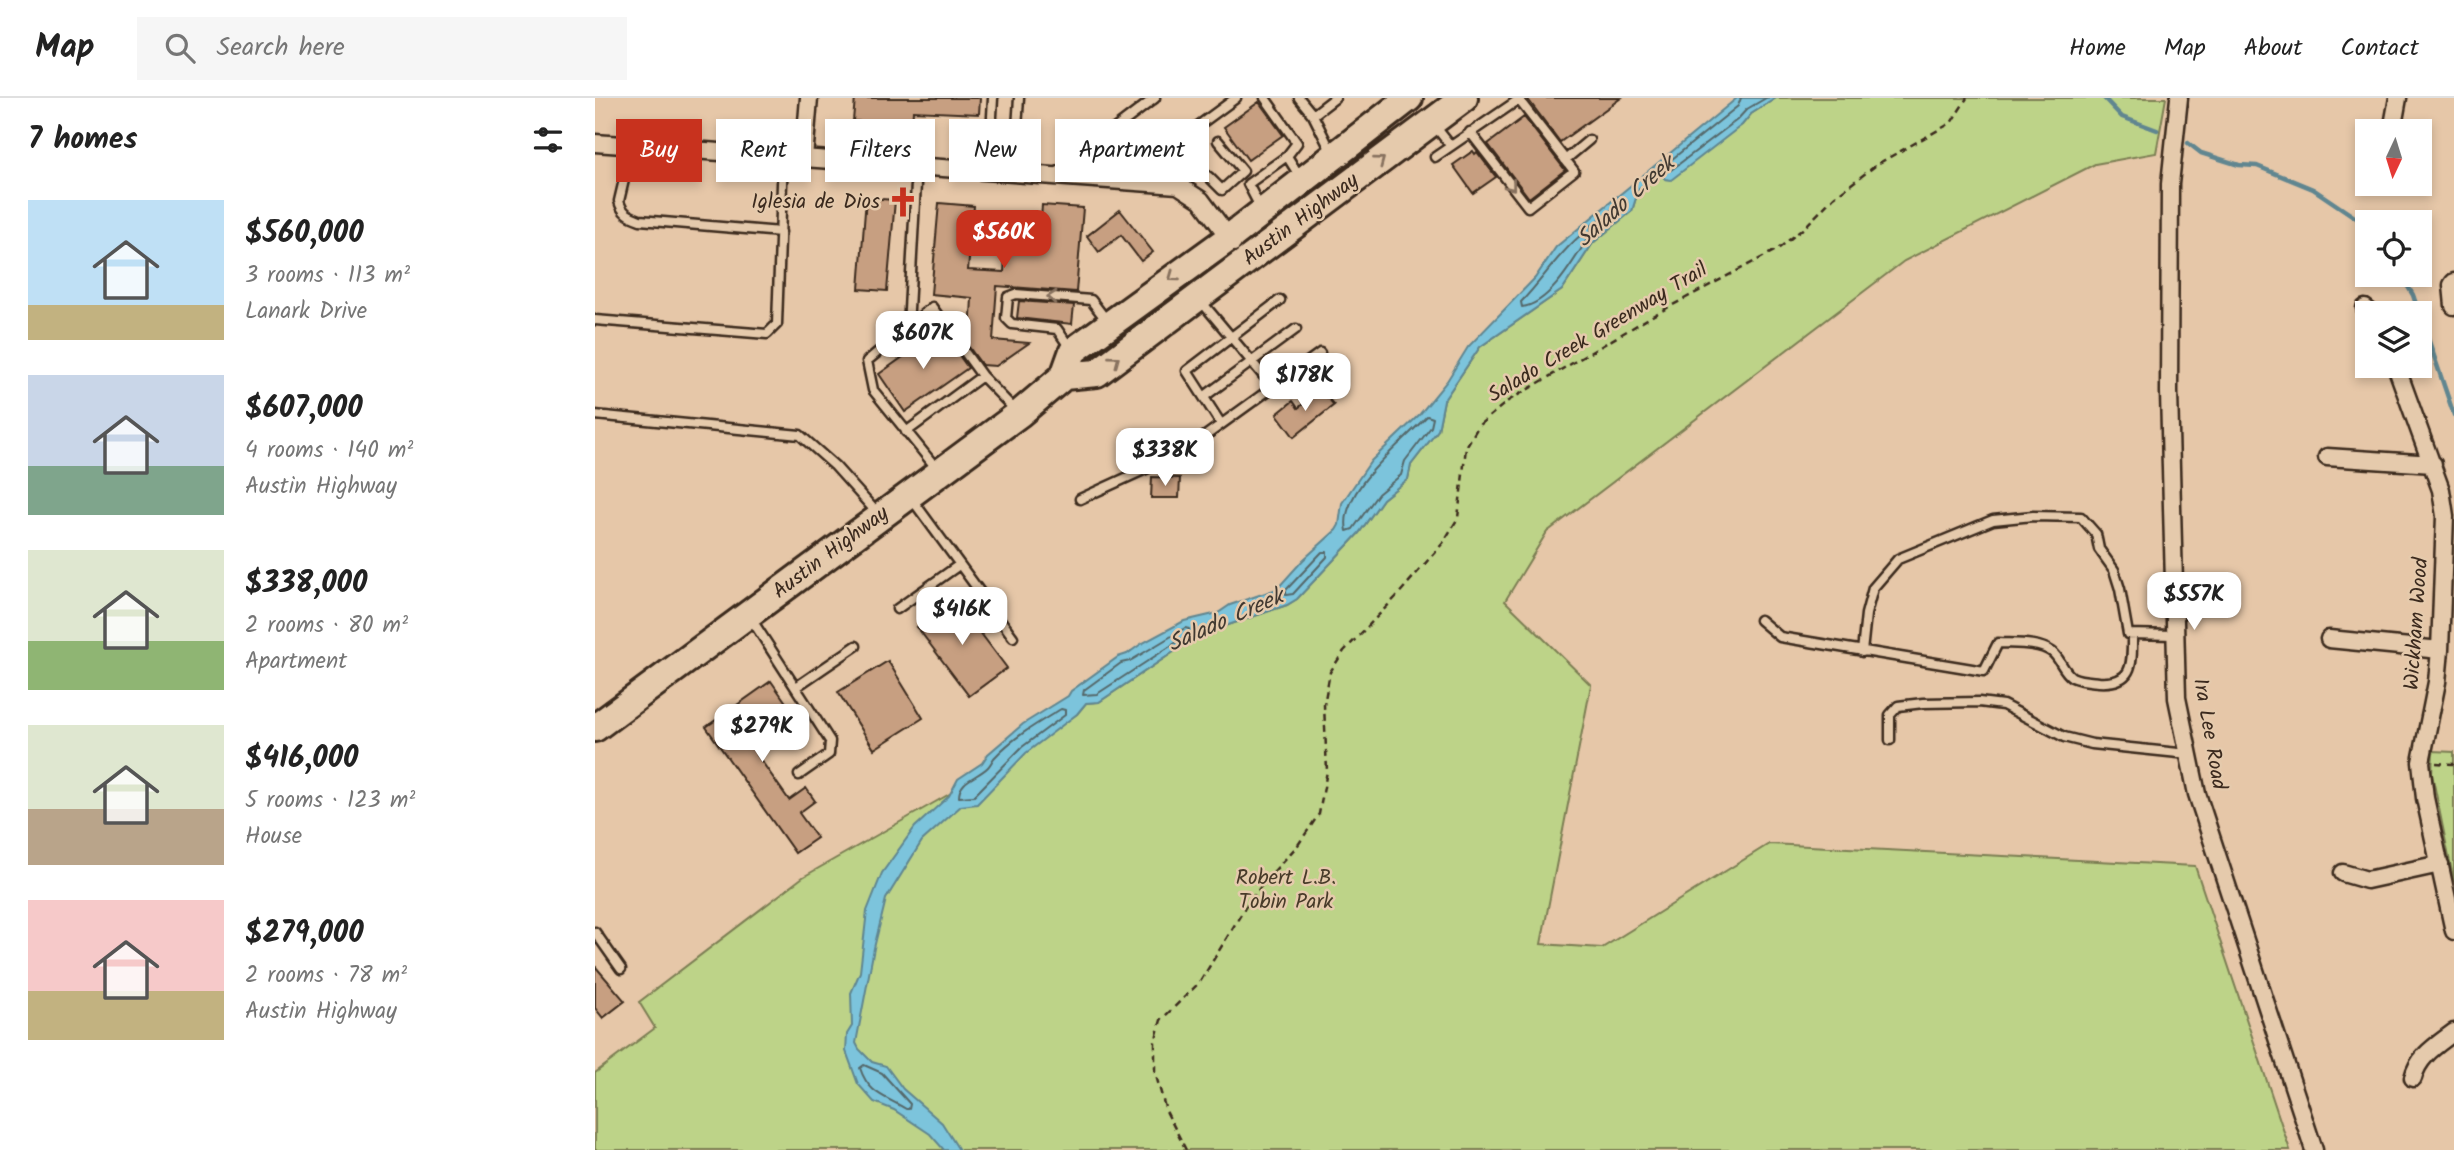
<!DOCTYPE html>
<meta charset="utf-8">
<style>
body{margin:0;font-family:Kalam,sans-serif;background:#f6f6f6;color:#222;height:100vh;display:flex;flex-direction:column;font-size:26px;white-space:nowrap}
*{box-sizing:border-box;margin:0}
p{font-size:23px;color:#767676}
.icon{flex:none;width:38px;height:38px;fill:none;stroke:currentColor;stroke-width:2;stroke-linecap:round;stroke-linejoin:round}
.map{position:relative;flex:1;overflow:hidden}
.panel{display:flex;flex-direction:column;background:#fff;width:595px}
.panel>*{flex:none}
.banner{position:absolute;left:21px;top:21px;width:665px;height:63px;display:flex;gap:14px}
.needle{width:46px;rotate:184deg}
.controls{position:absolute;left:1760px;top:21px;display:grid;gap:14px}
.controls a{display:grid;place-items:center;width:77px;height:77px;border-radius:0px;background:#fff;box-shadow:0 4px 10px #0003;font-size:35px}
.price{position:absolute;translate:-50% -60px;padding:0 16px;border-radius:14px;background:#fff;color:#222;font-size:23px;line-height:46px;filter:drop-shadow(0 2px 4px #0008)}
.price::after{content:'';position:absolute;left:50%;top:42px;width:21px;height:16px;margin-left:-10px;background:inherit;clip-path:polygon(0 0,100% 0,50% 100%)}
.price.current{background:#c8321e;color:#fff}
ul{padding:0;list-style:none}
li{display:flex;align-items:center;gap:21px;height:175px;padding:0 28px}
li span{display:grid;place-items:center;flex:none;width:196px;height:140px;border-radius:0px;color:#555}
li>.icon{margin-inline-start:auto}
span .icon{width:84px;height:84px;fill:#fffc;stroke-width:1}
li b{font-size:30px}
h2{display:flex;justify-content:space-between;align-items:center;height:84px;padding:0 28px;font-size:30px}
.pill{padding:0 24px;border-radius:0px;background:#fff;box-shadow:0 4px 10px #0003;font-size:24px;line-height:63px}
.pill.current{background:#c8321e;color:#fff}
header{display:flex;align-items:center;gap:42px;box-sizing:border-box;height:98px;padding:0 35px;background:#fff;border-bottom:2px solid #e0e0e0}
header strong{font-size:33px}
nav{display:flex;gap:38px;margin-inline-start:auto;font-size:24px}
.search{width:490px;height:63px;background:#f6f6f6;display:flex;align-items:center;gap:18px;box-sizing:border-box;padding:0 24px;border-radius:0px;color:#767676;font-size:26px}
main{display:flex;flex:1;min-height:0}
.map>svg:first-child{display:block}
</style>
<header>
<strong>Map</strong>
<div class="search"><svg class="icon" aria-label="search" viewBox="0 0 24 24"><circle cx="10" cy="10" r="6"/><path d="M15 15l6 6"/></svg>Search here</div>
<nav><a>Home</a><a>Map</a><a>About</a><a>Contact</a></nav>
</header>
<main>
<section class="panel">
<h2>7 homes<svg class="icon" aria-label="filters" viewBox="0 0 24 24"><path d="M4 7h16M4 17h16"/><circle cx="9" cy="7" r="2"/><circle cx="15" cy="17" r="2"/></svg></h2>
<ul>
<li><span style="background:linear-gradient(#bfe0f5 75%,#c2b280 0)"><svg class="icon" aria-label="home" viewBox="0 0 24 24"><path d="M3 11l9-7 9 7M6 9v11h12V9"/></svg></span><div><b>$560,000</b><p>3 rooms · 113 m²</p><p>Lanark Drive</p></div></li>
<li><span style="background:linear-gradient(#c9d6e8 65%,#7fa58c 0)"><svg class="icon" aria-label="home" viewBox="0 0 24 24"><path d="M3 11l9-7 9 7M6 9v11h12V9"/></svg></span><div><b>$607,000</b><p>4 rooms · 140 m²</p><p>Austin Highway</p></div></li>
<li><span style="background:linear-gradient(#dfe7d0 65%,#8fb573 0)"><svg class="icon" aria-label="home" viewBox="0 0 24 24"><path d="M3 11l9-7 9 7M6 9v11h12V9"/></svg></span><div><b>$338,000</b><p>2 rooms · 80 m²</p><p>Apartment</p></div></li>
<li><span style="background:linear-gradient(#dfe7d0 60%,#b9a48a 0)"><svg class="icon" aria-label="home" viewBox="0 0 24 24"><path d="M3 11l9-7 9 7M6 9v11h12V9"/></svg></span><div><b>$416,000</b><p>5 rooms · 123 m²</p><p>House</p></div></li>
<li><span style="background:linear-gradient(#f6c9c9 65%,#c2b280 0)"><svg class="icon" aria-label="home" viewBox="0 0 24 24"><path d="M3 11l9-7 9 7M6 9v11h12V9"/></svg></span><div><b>$279,000</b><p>2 rooms · 78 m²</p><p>Austin Highway</p></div></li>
</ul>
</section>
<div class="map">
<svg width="1859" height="1052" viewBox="0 0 1859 1052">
<rect width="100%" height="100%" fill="#e6c7a8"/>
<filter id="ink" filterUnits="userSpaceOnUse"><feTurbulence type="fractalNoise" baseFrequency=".0143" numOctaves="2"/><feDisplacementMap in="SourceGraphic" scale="14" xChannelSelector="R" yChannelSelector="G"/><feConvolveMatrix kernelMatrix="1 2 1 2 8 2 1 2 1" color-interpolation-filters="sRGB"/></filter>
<g filter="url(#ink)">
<path fill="#bdd388" stroke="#7c7e53" stroke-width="2" d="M1181,0h390l-10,55 -61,11 -191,97 -357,271 -42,69 86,84 -50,259 61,4 167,-104 426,22 95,284h-1695v-77l60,-45 -16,-26 164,-125 187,-106 87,-57 9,-11 13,-1 100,-67 88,-30 10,-6 62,-66 24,-34 25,-20 3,-14 27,-35 6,-30 36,-53 82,-57 31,-47 39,-32 7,-23 103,-63 9,-11z
M1838,653l21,1v130l-22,-108z"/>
<path fill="#7bc4dc" stroke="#618690" stroke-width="2" d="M1142,0h39l-25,16 -9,11 -71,55 -6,-1 -3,-4 -23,13 -7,23 -39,32 -31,47 -82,57 -36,53 -6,30 -27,35 -3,14 -25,20 -24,34 -62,66 -10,6 -88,30 -100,67 -13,1 -9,11 -51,39 -49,51 -16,2 -39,35 -36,58 -12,49 -18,95 3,6 13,13 14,4 17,23 39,34 17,27h-15l-14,-16 -36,-24 -20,-8 -16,-18 -12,-33 1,-17 5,-8 -1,-33 9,-21 7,-61 15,-38 33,-46 34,-31 9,-17 24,-16 6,-9 35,-30 45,-28 3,-5 47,-34 9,-3 14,-10 43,-23 34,-8 12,-8 47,-16 26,-29 33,-30 3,-5 3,-22 29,-42 49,-47 27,-33 21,-34 67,-69 21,-31z"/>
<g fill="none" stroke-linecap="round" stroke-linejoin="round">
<path stroke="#55686a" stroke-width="2" d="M1146,0l-3,8 -72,58 -1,5 6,1 66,-50 10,-11 19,-11
M1029,102l3,3 -2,5 -30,24 -4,-1v-5z
M987,136h5l1,4c-14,22 -38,66 -66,69l-1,-5c23,-24 36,-47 61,-68z
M832,318l6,2 -2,9 -26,34 -4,14 -23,19 -25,35 -6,2c-9,-41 55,-87 80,-115z
M727,454h5v5l-34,37 -7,1v-5z
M590,530l4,1v5l-92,60 -14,1 1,-5 37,-27 9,-2z
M466,611l4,1v5l-43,32 -48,49 -15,1c0,-17 18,-19 29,-30 2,-2 4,-6 6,-9 18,-20 44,-35 67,-49z
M269,967l18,8 28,31 -1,5h-3c-21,-13 -37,-14 -46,-41z"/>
<path stroke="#618690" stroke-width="4.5" d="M1509,0l18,19 35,13
M1593,45l13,10 38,12 18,1 56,23 55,37
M1806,177l12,20 6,18
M1825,217l34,100"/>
</g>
<path fill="#c79f81" stroke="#3b2a1e" stroke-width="2" d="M260,0h125l-1,16 -66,-3 -1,15 -59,-5z
M932,0h94l-61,44z
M664,4l24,33 -35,25 -24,-33z
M929,19l41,53 -36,28 -41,-54z
M878,53l2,3 2,-2 19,25 -23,16 -20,-28z
M271,100l29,2 -8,91 -28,-2z
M344,105l35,3 -6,64 36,2 2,-29 33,2 3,-40 41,3 -7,84 -79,-6 -4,54 36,3 -33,23 -14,-1 -19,-26 7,-5 2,-36 -41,-4z
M525,112l33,42 -12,9 -20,-26 -22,17 -12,-16z
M424,203l55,4 -2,19 -55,-6z
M346,232l27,38 -63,44 -26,-38z
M726,292l13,15 -40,32 -17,-23 16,-13 5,7z
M557,379l28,1 -1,20h-28z
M360,501l52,69 -38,28 -52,-69z
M293,563l35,57 -49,31 -36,-57z
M176,583l16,23 -32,22 5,8 -12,8 41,58 17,-12 9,13 -16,12 18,25 -22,15 -89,-126z
M0,868l30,35 -22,17 -8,-10z"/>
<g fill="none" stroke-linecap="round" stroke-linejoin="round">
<g stroke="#3b2a1e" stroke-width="13">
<path id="lane" d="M704,0l14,17 19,38
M718,17l22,-17
M840,28l15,19
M875,34l58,75 46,-36 -55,-71
M512,36l20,23
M37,48l-13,55c3,12 10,15 21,19l141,12
M692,58l13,21
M840,59l86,-59
M970,62l24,-20
M394,73l4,-73
M419,75l5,-75
M459,77l101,-77
M510,81l22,-22 34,-4 75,-55
M583,87l15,-19 16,11 13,13 21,-19 -25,-30
M666,111l-13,-25 39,-28 10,-13 -32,-45
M605,202l73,87
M0,222l172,14 10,-10 6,-168
M313,229l9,-161
M475,250l-13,-19 -45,-5 -6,-6 2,-21 8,-3 75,6 16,21
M610,298l91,-67
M0,317l205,20 35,31 43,48
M626,326l-34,-53 93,-71
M311,334l76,-56
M342,371l-64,-79 -6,-29 65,-54 50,69 35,36
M316,400l102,139
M485,401l103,-47 137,-99
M302,511l62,-44
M155,519l80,124 -1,13 -30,21
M1165,522l20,17 204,34 14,-28c17,1 40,-1 54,9 8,6 11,19 20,25 8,4 18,4 27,5 35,2 33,-18 33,-47
M1267,554l4,-38 7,-26 25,-29 95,-39 40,-4 48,1 15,17 3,15 15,21 6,19 8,45 47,1
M201,589l60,-41
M1295,642v-25l8,-9 25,-3 56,-1 24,3 61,32 28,7 96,10
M0,834l26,37"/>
</g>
<g stroke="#3b2a1e" stroke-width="21">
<path id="street" d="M1584,0l-9,86 -1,208 8,306 20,96 117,356
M1797,33l6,-33
M0,45l583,42 23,15 32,43
M209,60l5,-60
M1859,184l-2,3 2,21
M1770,210l6,5
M1801,268l45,124 4,26 -5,134 -3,32 -16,80 4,36 29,133
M1732,359l106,7
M1734,541l111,11
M1748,775l24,7 73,-16
M1818,980c5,-22 24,-33 41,-46"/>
</g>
<g stroke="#3b2a1e" stroke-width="32">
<path id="primary" d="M469,278l33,-3 367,-275
M0,630l424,-314 45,-38 9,-25 156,-113 180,-140"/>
</g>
<path stroke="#3b2a1e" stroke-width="2.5" stroke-dasharray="7 5" stroke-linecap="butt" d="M1841,665l18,1
M591,1052l-20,-39 -11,-39v-30l6,-22 39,-38 46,-76 19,-25 33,-36 21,-31 8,-43 -3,-66 6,-33 14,-21 52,-54 47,-54 15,-25 8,-71 13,-22 29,-24 146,-86 124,-66 27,-22 29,-30 45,-34 72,-40 16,-25"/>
<use href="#lane" stroke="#e5caac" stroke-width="8"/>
<use href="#street" stroke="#e5caac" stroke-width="16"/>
<use href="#primary" stroke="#e5caac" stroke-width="26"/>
</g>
<defs><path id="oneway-chevron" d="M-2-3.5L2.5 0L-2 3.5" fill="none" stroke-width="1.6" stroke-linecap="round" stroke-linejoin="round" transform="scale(1.75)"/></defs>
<g stroke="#88725e">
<use href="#oneway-chevron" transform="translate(785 63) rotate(-37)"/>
<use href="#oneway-chevron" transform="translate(916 88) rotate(52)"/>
<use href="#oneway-chevron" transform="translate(578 179) rotate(144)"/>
<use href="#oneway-chevron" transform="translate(457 199) rotate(-175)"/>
<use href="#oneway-chevron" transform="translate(520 262) rotate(-37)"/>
</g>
</g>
<defs>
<g id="church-bare" transform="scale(2.415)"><path d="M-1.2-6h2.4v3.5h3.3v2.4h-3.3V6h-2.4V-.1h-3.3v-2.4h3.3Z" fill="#c8321e" stroke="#e5caac" stroke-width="2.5" paint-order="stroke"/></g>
</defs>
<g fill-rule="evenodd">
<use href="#church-bare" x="308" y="104"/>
</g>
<g text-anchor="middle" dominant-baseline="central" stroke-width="5" stroke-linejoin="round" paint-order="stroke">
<g font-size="21" fill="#3b2a1e" stroke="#e5caac" text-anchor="end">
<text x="285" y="104">Iglesia de Dios</text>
</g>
<g font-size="21" fill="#3b2a1e" stroke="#e5caac">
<text transform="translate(706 122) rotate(-37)">Austin Highway</text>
<text transform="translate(1003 235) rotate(-31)">Salado Creek Greenway Trail</text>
<text transform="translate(236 455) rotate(-37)">Austin Highway</text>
<text transform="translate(1822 526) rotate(-86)">Wickham Wood</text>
<text transform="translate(1614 636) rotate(80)">Ira Lee Road</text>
</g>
<g font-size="21" fill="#483b29" stroke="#e5caac">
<text x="691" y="780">Robert L.B.<tspan x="691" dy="24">Tobin Park</tspan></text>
</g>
<g font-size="23" font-style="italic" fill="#413931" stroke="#e5caac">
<text transform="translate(1031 104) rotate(-42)">Salado Creek</text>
<text transform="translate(631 523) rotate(-24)">Salado Creek</text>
</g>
</g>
</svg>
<div class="controls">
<a><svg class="needle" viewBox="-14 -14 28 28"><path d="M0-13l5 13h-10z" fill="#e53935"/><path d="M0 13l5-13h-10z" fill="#767676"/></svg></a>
<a><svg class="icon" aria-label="locate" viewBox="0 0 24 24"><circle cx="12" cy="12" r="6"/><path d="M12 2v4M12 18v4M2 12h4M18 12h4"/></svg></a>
<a><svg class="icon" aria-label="layers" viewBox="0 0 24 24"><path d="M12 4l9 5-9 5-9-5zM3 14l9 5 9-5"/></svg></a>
</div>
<b class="price current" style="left:409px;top:172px">$560K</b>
<b class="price" style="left:328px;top:273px">$607K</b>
<b class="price" style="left:710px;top:315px">$178K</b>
<b class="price" style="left:570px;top:390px">$338K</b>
<b class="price" style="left:1599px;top:534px">$557K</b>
<b class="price" style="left:367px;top:549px">$416K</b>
<b class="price" style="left:167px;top:666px">$279K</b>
<div class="banner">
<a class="pill current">Buy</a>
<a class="pill">Rent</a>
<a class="pill">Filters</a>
<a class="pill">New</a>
<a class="pill">Apartment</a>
</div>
</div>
</main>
